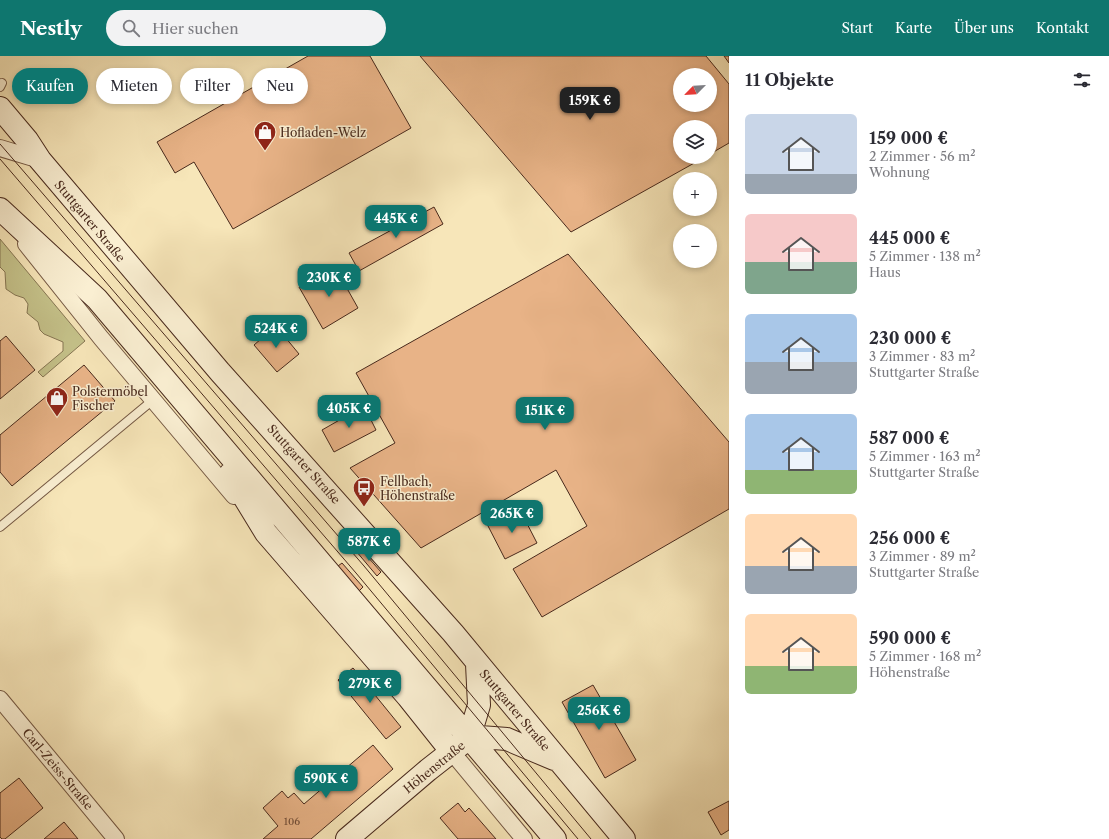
<!DOCTYPE html>
<html lang="de">
<meta charset="utf-8">
<style>
body{margin:0;font-family:"Libre Caslon Text",serif;background:#f2f2f3;color:#2b2b33;height:100vh;display:flex;flex-direction:column;font-size:15px;white-space:nowrap}
*{box-sizing:border-box;margin:0}
p{font-size:13px;color:#7c7c81}
.icon{flex:none;width:22px;height:22px;fill:none;stroke:currentColor;stroke-width:2;stroke-linecap:round;stroke-linejoin:round}
.map{position:relative;flex:1;overflow:hidden}
.drawer{display:flex;flex-direction:column;background:#fff;width:380px}
.drawer>*{flex:none}
.banner{position:absolute;left:12px;top:12px;width:380px;height:36px;display:flex;gap:8px}
.needle{width:26px;rotate:246deg}
.controls{position:absolute;left:673px;top:12px;display:grid;gap:8px}
.controls a{display:grid;place-items:center;width:44px;height:44px;border-radius:50%;background:#fff;box-shadow:0 2px 6px #0003;font-size:20px}
.price{position:absolute;translate:-50% -34px;padding:0 9px;border-radius:8px;background:#0f766e;color:#fff;font-size:13px;line-height:26px;filter:drop-shadow(0 1px 2px #0008)}
.price::after{content:'';position:absolute;left:50%;top:24px;width:12px;height:9px;margin-left:-6px;background:inherit;clip-path:polygon(0 0,100% 0,50% 100%)}
.price.on{background:#222;color:#fff}
ul{padding:0;list-style:none}
li{display:flex;align-items:center;gap:12px;height:100px;padding:0 16px}
li span{display:grid;place-items:center;flex:none;width:112px;height:80px;border-radius:6px;color:#555}
li>.icon{margin-inline-start:auto}
span .icon{width:48px;height:48px;fill:#fffc;stroke-width:1}
li b{font-size:17px}
h2{display:flex;justify-content:space-between;align-items:center;height:48px;padding:0 16px;font-size:17px}
.chip{padding:0 14px;border-radius:18px;background:#fff;box-shadow:0 2px 6px #0003;font-size:14px;line-height:36px}
.chip.on{background:#0f766e;color:#fff}
header{display:flex;align-items:center;gap:24px;box-sizing:border-box;height:56px;padding:0 20px;background:#0f766e;color:#fff}
header strong{font-size:19px}
nav{display:flex;gap:22px;margin-inline-start:auto;font-size:14px}
.search{width:280px;height:36px;background:#f2f2f3;display:flex;align-items:center;gap:10px;box-sizing:border-box;padding:0 14px;border-radius:22px;color:#7c7c81;font-size:15px}
main{display:flex;flex:1;min-height:0}
.map>svg:first-child{display:block}
</style>
<header>
<strong>Nestly</strong>
<div class="search"><svg class="icon" aria-label="search" viewBox="0 0 24 24"><circle cx="10" cy="10" r="6"/><path d="M15 15l6 6"/></svg>Hier suchen</div>
<nav><a>Start</a><a>Karte</a><a>Über uns</a><a>Kontakt</a></nav>
</header>
<main>
<div class="map">
<svg width="729" height="783" viewBox="0 0 729 783">
<rect width="100%" height="100%" fill="#f7e6b9"/>
<filter id="stains"><feTurbulence type="fractalNoise" baseFrequency=".005" numOctaves="4"/><feColorMatrix values="0 0 0 0 .2 0 0 0 0 .09 0 0 0 0 .02 0 0 0 .5 -.17"/></filter>
<radialGradient id="worn" r=".72"><stop offset=".6" stop-color="#630" stop-opacity="0"/><stop offset="1" stop-color="#630" stop-opacity=".3"/></radialGradient>
<path fill="#c5c28a" stroke="#867653" d="M0,183l85,102 -42,36 -5,-5 25,-21v-9l-19,-8 -4,-4 -2,-8 -11,-9 1,-9 -4,-6 -9,-3 -9,-6 -1,-17 -5,-5z"/>
<path fill="#e8b387" stroke="#48291c" fill-rule="evenodd" d="M308,0h62l41,72 -178,101 -39,-67 -19,11 -18,-31z
M420,0h286l23,28v59l-19,11v-27h-30v30h25l-134,75zM680,19h30v30h-30z
M724,0h5v7z
M434,151l9,17 -84,47 -10,-18z
M568,198l161,188v67l-187,108 -29,-48 74,-43 -31,-56 -135,78 -71,-80 45,-25 -39,-70z
M335,211l23,41 -35,21 -24,-42z
M276,270l23,28 -22,18 -23,-27z
M6,280l29,34 -35,29v-58z
M84,309l31,36 -103,85 -12,-14v-37z
M364,350l12,24 -42,22 -12,-22z
M519,452l18,35 -32,16 -18,-35z
M360,492l21,24 -4,4 -21,-25z
M342,507l21,24 -4,4 -21,-25z
M353,612l48,59 -15,12 -48,-59z
M593,629l43,75 -31,18 -43,-76z
M373,689l20,24 -82,70h-48l15,-13 -15,-18 19,-17 6,7 6,-5 10,11z
M19,722l24,30 -38,31h-3l-2,-2v-44z
M729,745v29l-8,5 -13,-23z
M458,747l7,9 4,-4 27,31h-38l-18,-21z
M64,766l14,17h-34z"/>
<g fill="none" stroke-linecap="round" stroke-linejoin="round">
<g stroke="#745843" stroke-width="10">
<path id="lane" d="M0,31l2,-4
M0,471l153,-127"/>
</g>
<g stroke="#745843" stroke-width="18">
<path id="street" d="M0,92l40,12
M26,188l75,94 133,158
M0,643l116,140
M451,695l73,88"/>
</g>
<g stroke="#48291c" stroke-width="24">
<path id="secondary" d="M0,52l27,32 13,20 180,212 233,261 171,206
M0,153l97,90 458,540
M230,418l36,59 142,164 43,54
M469,682l10,-33 -2,-41
M347,783l81,-69 41,-32 11,-1 27,2 47,20"/>
</g>
<use href="#lane" stroke="#faefd2" stroke-width="8"/>
<use href="#street" stroke="#faefd2" stroke-width="16"/>
<use href="#secondary" stroke="#faefd2" stroke-width="22"/>
<path stroke="#48291c" stroke-width="1" d="M0,88l364,422 227,273
M0,103l356,414 222,266"/>
</g>
<defs>
<g id="shop-pin" transform="scale(1.15)"><path d="M0 17L-7.5 6A9.5 9.5 0 1 1 7.5 6Z" fill="#8f2418" stroke="#faefd2"/><path d="M-5-2.5h2.3a2.7 3.5 0 0 1 5.4 0H5L5.5 6h-11ZM-1.5-2.5h3a1.5 2.3 0 0 0-3 0Z" fill="#fff"/></g>
<g id="bus-pin" transform="scale(1.15)"><path d="M0 17L-7.5 6A9.5 9.5 0 1 1 7.5 6Z" fill="#8f2418" stroke="#faefd2"/><path d="M-5-6H5V4H4V6H2V4H-2V6H-4V4H-5ZM-3.5-4V0h7V-4ZM-3.5 1.2v1.5H-2V1.2ZM2 1.2v1.5H3.5V1.2Z" fill="#fff"/></g>
</defs>
<g fill-rule="evenodd">
<use href="#shop-pin" x="265" y="76"/>
<use href="#shop-pin" x="57" y="342"/>
<use href="#bus-pin" x="364" y="432"/>
</g>
<g text-anchor="middle" dominant-baseline="central" stroke-width="3" stroke-linejoin="round" paint-order="stroke">
<g font-size="10" fill="#704c37">
<text x="292" y="765">106</text>
</g>
<g font-size="12" fill="#48291c" stroke="#faefd2" text-anchor="start">
<text x="280" y="76">Hofladen-Welz</text>
<text x="72" y="335">Polstermöbel<tspan x="72" dy="14">Fischer</tspan></text>
<text x="380" y="425">Fellbach,<tspan x="380" dy="14">Höhenstraße</tspan></text>
</g>
<g font-size="12" fill="#48291c" stroke="#faefd2">
<text transform="translate(90 165) rotate(50)">Stuttgarter Straße</text>
<text transform="translate(304 408) rotate(48)">Stuttgarter Straße</text>
<text transform="translate(515 654) rotate(50)">Stuttgarter Straße</text>
<text transform="translate(434 711) rotate(-39)">Höhenstraße</text>
<text transform="translate(58 713) rotate(50)">Carl-Zeiss-Straße</text>
</g>
</g>
<rect width="100%" height="100%" filter="url(#stains)"/>
<rect width="100%" height="100%" fill="url(#worn)"/>
</svg>
<div class="controls">
<a><svg class="needle" viewBox="-14 -14 28 28"><path d="M0-13l5 13h-10z" fill="#e53935"/><path d="M0 13l5-13h-10z" fill="#7c7c81"/></svg></a>
<a><svg class="icon" aria-label="layers" viewBox="0 0 24 24"><path d="M12 4l9 5-9 5-9-5zM3 14l9 5 9-5"/></svg></a>
<a>+</a>
<a>−</a>
</div>
<b class="price on" style="left:590px;top:65px">159K €</b>
<b class="price" style="left:396px;top:183px">445K €</b>
<b class="price" style="left:329px;top:242px">230K €</b>
<b class="price" style="left:276px;top:293px">524K €</b>
<b class="price" style="left:349px;top:373px">405K €</b>
<b class="price" style="left:545px;top:375px">151K €</b>
<b class="price" style="left:512px;top:478px">265K €</b>
<b class="price" style="left:369px;top:506px">587K €</b>
<b class="price" style="left:370px;top:648px">279K €</b>
<b class="price" style="left:599px;top:675px">256K €</b>
<b class="price" style="left:326px;top:743px">590K €</b>
<div class="banner">
<a class="chip on">Kaufen</a>
<a class="chip">Mieten</a>
<a class="chip">Filter</a>
<a class="chip">Neu</a>
</div>
</div>
<section class="drawer">
<h2>11 Objekte<svg class="icon" aria-label="filters" viewBox="0 0 24 24"><path d="M4 7h16M4 17h16"/><circle cx="9" cy="7" r="2"/><circle cx="15" cy="17" r="2"/></svg></h2>
<ul>
<li><span style="background:linear-gradient(#c9d6e8 75%,#9aa5b1 0)"><svg class="icon" aria-label="home" viewBox="0 0 24 24"><path d="M3 11l9-7 9 7M6 9v11h12V9"/></svg></span><div><b>159 000 €</b><p>2 Zimmer · 56 m²</p><p>Wohnung</p></div></li>
<li><span style="background:linear-gradient(#f6c9c9 60%,#7fa58c 0)"><svg class="icon" aria-label="home" viewBox="0 0 24 24"><path d="M3 11l9-7 9 7M6 9v11h12V9"/></svg></span><div><b>445 000 €</b><p>5 Zimmer · 138 m²</p><p>Haus</p></div></li>
<li><span style="background:linear-gradient(#a9c7e8 60%,#9aa5b1 0)"><svg class="icon" aria-label="home" viewBox="0 0 24 24"><path d="M3 11l9-7 9 7M6 9v11h12V9"/></svg></span><div><b>230 000 €</b><p>3 Zimmer · 83 m²</p><p>Stuttgarter Straße</p></div></li>
<li><span style="background:linear-gradient(#a9c7e8 70%,#8fb573 0)"><svg class="icon" aria-label="home" viewBox="0 0 24 24"><path d="M3 11l9-7 9 7M6 9v11h12V9"/></svg></span><div><b>587 000 €</b><p>5 Zimmer · 163 m²</p><p>Stuttgarter Straße</p></div></li>
<li><span style="background:linear-gradient(#ffd9b3 65%,#9aa5b1 0)"><svg class="icon" aria-label="home" viewBox="0 0 24 24"><path d="M3 11l9-7 9 7M6 9v11h12V9"/></svg></span><div><b>256 000 €</b><p>3 Zimmer · 89 m²</p><p>Stuttgarter Straße</p></div></li>
<li><span style="background:linear-gradient(#ffd9b3 65%,#8fb573 0)"><svg class="icon" aria-label="home" viewBox="0 0 24 24"><path d="M3 11l9-7 9 7M6 9v11h12V9"/></svg></span><div><b>590 000 €</b><p>5 Zimmer · 168 m²</p><p>Höhenstraße</p></div></li>
</ul>
</section>
</main>
